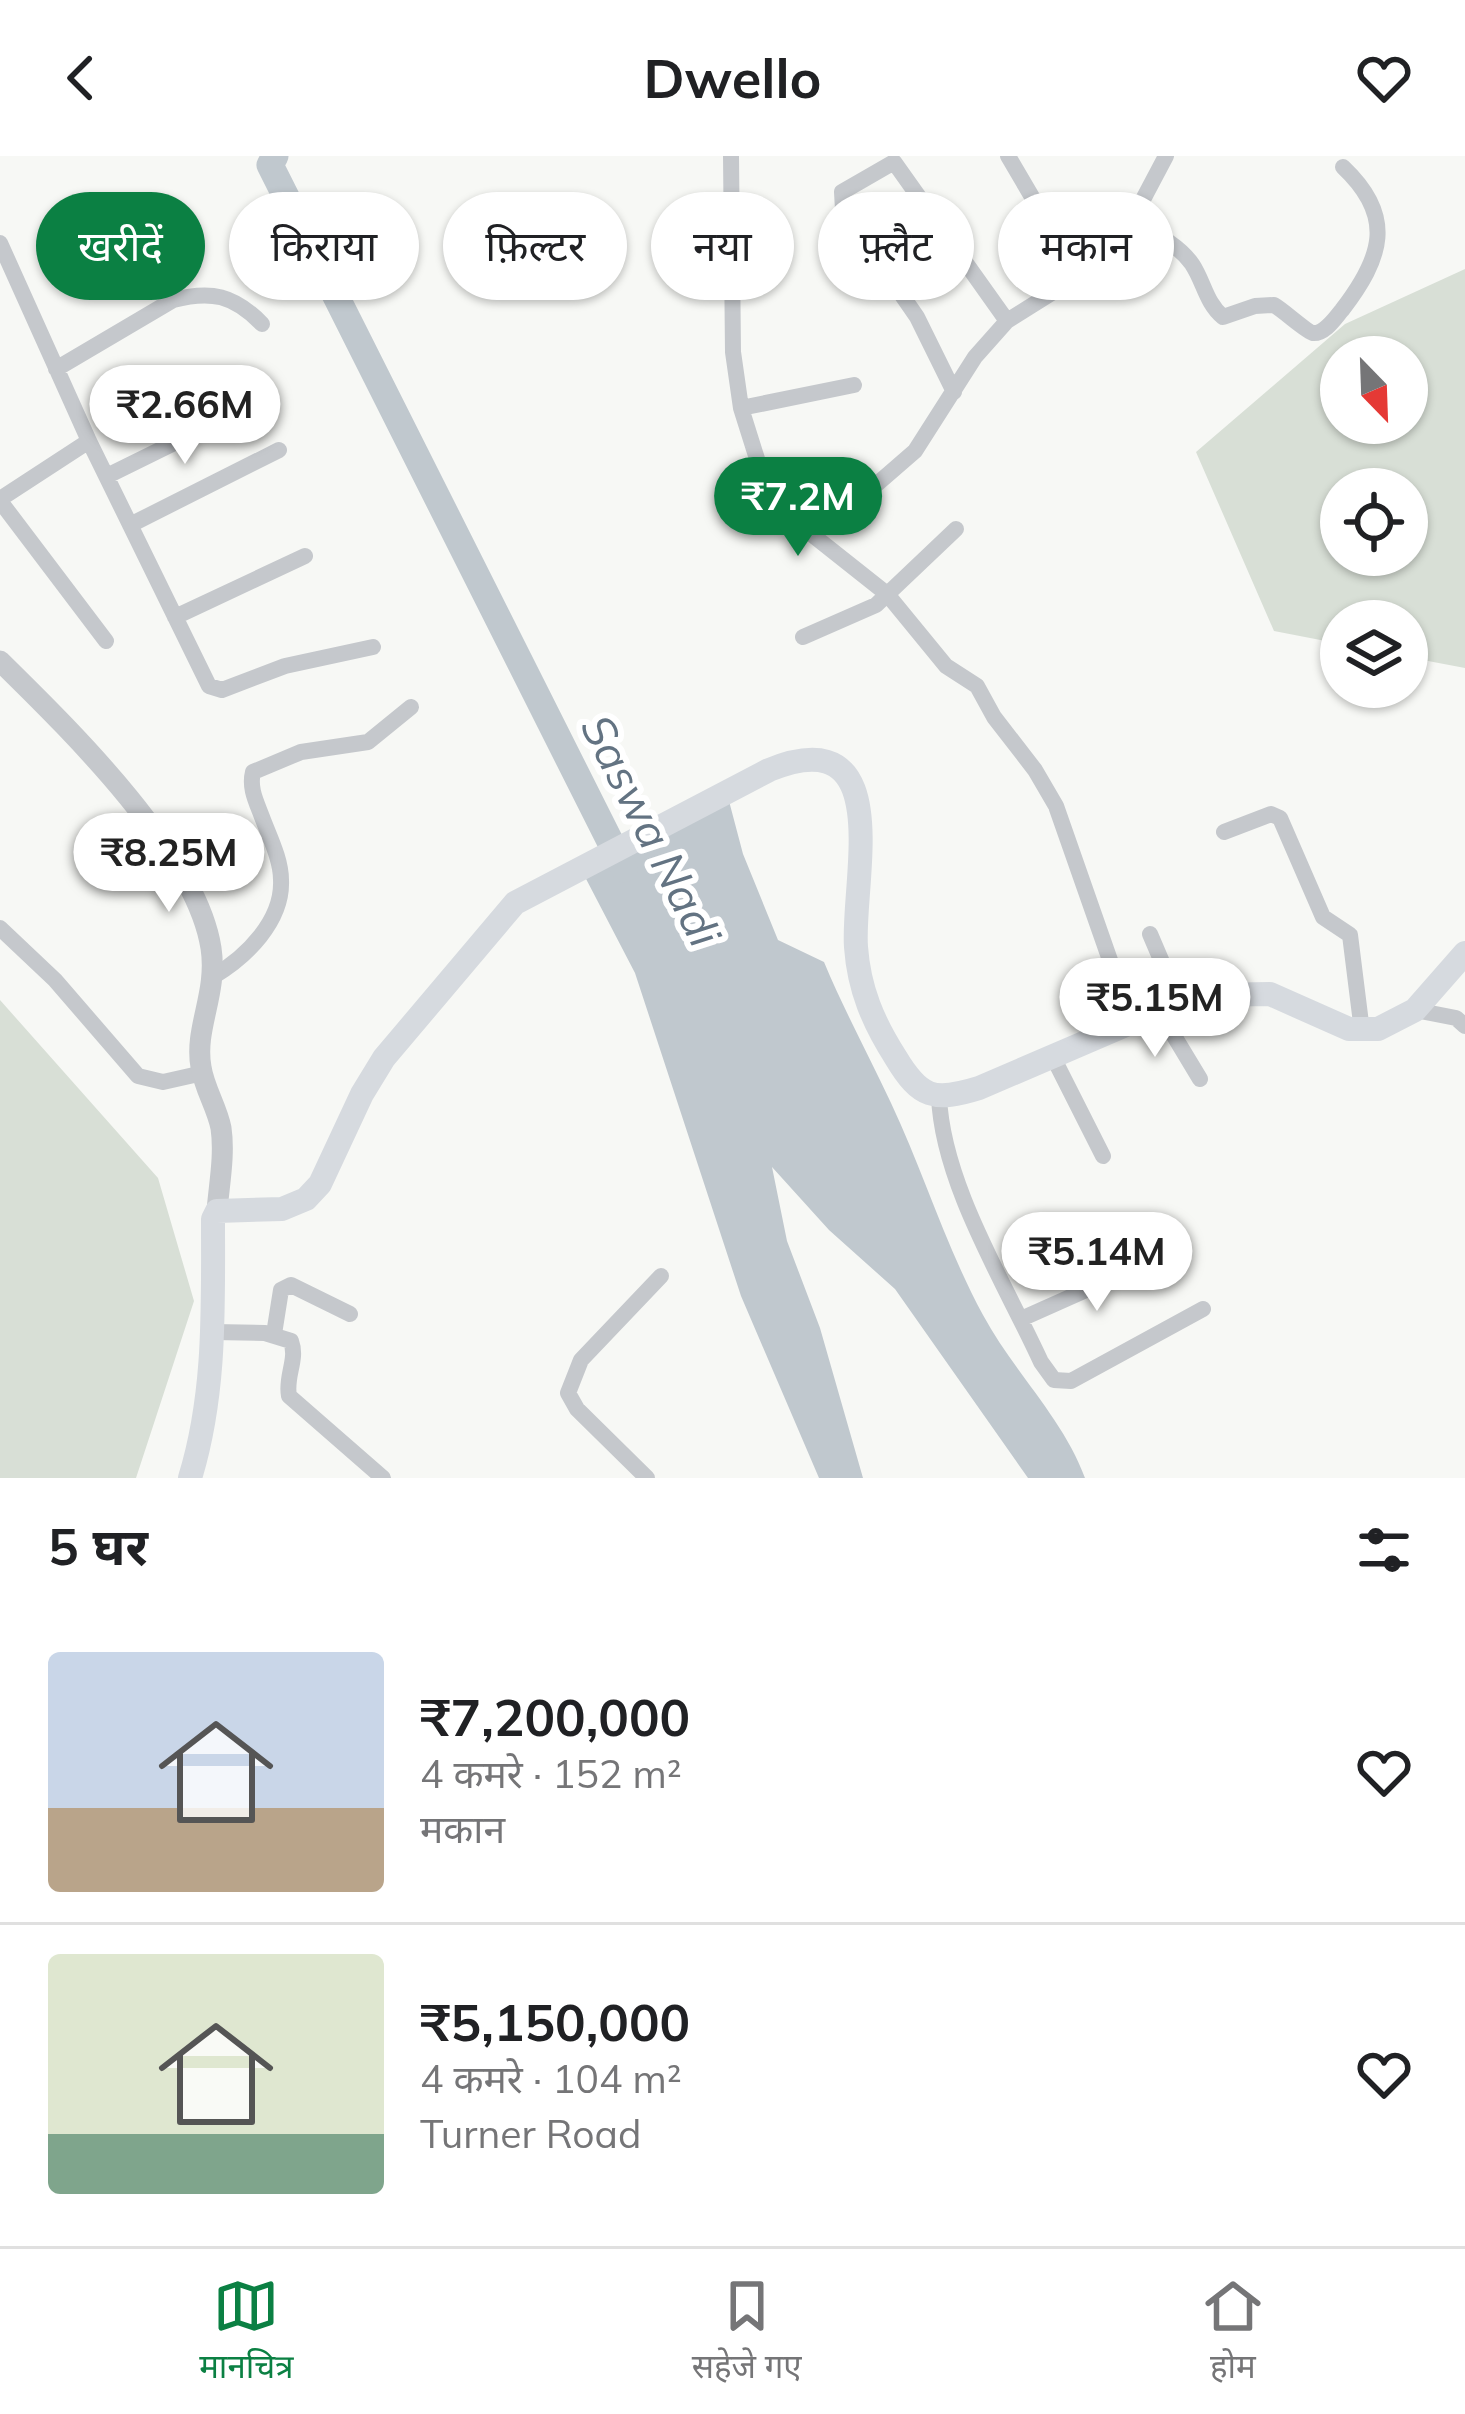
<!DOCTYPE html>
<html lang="hi">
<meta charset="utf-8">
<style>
body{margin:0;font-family:Mulish,"Noto Sans Devanagari",sans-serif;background:#f2f2f2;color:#202124;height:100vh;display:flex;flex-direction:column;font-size:45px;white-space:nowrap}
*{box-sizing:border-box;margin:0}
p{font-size:39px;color:#757577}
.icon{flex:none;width:66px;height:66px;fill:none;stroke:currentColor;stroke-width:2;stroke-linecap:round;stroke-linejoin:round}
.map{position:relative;height:1322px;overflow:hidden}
.side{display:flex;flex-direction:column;background:#fff;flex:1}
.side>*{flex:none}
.guide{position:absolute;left:36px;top:36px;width:1395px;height:108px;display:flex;gap:24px}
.needle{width:78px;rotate:157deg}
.controls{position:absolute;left:1320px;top:180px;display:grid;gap:24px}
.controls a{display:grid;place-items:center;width:108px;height:108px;border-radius:50%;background:#fff;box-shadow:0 3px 9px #0004;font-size:60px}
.price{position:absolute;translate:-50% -102px;padding:0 27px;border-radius:42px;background:#fff;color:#222;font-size:39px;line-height:78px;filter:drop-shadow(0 3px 6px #0008)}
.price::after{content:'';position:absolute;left:50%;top:72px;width:36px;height:27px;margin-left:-18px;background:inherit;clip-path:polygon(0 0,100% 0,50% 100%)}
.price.current{background:#0b8043;color:#fff}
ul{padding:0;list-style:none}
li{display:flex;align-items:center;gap:36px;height:300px;padding:0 48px}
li+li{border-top:3px solid #e0e0e0}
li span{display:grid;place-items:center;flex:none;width:336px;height:240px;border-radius:12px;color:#555}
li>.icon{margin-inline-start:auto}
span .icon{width:144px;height:144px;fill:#fffc;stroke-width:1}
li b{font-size:51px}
h2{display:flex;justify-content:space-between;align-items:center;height:144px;padding:0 48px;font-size:51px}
.chip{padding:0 42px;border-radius:54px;background:#fff;box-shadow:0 3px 9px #0004;font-size:42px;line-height:108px}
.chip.current{background:#0b8043;color:#fff}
header{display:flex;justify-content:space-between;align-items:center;height:156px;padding:0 48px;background:#fff;font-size:54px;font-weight:700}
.tabs{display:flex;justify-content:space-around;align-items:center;height:168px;border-top:3px solid #e0e0e0;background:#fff;font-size:33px;color:#757577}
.tabs a{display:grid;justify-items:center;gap:6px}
.tabs .current{color:#0b8043}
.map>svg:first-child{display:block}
</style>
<header><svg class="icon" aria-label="back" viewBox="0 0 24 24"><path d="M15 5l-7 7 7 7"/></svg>Dwello<svg class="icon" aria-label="heart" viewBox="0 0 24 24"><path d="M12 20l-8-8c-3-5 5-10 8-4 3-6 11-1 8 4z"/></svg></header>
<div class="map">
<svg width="1465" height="1322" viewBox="0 0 1465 1322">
<rect width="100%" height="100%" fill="#f7f8f5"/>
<path fill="#d8dfd6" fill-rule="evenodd" d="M1465,113v399l-58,-11v-36h-66v23l-67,-13 -78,-179 149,-128zM1341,201h66v66h-66zM1341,333h66v66h-66z
M0,844l158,178 36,123 -58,177h-136z"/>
<path fill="#c0c8ce" d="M729,645l14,53 35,86 46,22c20,48 45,94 67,141 33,70 55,144 92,212 30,56 80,103 102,163h-57l-133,-189 -66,-59 -57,-63 15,74 33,87 43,150h-44l-78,-182 -106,-323 -51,-98z"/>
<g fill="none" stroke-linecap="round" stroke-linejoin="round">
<path stroke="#c0c8ce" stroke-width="27" d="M275,0l-5,9 354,704"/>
<path stroke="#c5c8cc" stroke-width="16" d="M731,0l2,196 8,56 17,54 21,16 26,51
M1008,0l71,121
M1134,66c20,11 44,22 58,42 12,18 14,39 31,53l32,-11 19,-1c9,5 33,27 39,28 12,1 22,-15 29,-23 40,-52 54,-93 1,-143
M0,87l89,198 120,245 13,4 63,-24 88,-19
M56,213l117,-69c38,-10 61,-5 89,24
M954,236l-37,-75 -74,-107 -1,-18 52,-30 113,159
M741,252l113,-23
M107,320l134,-66
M0,343l89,-58
M0,345l106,140
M130,369l149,-75
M175,461l130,-61
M803,481l73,-32 80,-76
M1224,676l47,-18 9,4 43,99 27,18 12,96
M0,772l55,52 83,96 25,6 40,-9
M1150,778l29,68
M214,820c32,-19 69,-55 67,-96 0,-21 -12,-44 -19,-63 -6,-16 -13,-29 -9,-45l48,-20 67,-10 43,-35
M1415,854l41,8 9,8
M1159,855l41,68
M1132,867l-76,-217 -21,-36 -41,-53 -17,-31 -31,-20 -59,-72 -82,-65 57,-32 53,-46 60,-94 32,-36 94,-59 19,-19 46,-87
M1054,903l49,97
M939,940c3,87 66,187 102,266l13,18 17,1 132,-72
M1021,1163l130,-58
M213,1176l52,1 26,8c7,19 -6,35 -2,55l94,82
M274,1178l7,-44 10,-5 59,29
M647,1322l-70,-69 -9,-16 13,-33 80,-84"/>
<path stroke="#c5c8cc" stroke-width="21" d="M0,505c68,67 196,191 211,287 7,46 -17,80 -10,119 3,21 16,40 20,61 4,27 -2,57 -4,83"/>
<path stroke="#d6dadf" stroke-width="24" d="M190,1322c26,-85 23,-171 23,-259l4,-8 65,-2 24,-10 14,-15 42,-90 22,-36 131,-155 254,-133c130,-53 82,114 87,177 3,42 17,75 40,111 24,40 38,44 83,30l191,-82 35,-11 65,-1 79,35h29l37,-19 50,-57"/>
</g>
<g text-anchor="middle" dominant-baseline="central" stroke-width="12" stroke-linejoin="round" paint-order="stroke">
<g font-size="45" font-style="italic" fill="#637382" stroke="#fff">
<text transform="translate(652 674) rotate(63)">Saswa Nadi</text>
</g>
</g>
</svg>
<div class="controls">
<a><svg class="needle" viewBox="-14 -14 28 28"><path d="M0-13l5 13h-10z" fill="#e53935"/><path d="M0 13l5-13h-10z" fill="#757577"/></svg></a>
<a><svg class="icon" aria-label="locate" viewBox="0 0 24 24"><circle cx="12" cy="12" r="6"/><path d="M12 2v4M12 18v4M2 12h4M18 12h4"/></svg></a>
<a><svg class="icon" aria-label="layers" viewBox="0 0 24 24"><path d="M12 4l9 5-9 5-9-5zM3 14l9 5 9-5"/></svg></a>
</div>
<b class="price" style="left:185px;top:311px">₹2.66M</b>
<b class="price current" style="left:798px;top:403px">₹7.2M</b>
<b class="price" style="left:169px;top:759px">₹8.25M</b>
<b class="price" style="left:1155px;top:904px">₹5.15M</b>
<b class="price" style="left:1097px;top:1158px">₹5.14M</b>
<div class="guide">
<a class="chip current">खरीदें</a>
<a class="chip">किराया</a>
<a class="chip">फ़िल्टर</a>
<a class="chip">नया</a>
<a class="chip">फ़्लैट</a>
<a class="chip">मकान</a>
</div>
</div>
<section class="side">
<h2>5 घर<svg class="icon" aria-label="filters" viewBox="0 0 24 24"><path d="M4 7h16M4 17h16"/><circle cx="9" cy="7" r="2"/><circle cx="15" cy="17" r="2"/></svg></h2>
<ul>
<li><span style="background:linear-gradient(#c9d6e8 65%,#b9a48a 0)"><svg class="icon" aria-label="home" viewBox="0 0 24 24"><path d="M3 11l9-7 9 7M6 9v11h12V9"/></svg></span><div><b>₹7,200,000</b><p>4 कमरे · 152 m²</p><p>मकान</p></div><svg class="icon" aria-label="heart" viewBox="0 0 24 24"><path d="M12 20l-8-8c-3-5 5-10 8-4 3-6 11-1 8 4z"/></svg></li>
<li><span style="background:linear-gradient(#dfe7d0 75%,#7fa58c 0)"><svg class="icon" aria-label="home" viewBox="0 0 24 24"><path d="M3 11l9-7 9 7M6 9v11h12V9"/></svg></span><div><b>₹5,150,000</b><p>4 कमरे · 104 m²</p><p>Turner Road</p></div><svg class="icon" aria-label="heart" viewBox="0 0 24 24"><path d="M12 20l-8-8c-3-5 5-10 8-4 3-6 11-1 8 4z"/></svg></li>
</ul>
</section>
<nav class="tabs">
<a class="current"><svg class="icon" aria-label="map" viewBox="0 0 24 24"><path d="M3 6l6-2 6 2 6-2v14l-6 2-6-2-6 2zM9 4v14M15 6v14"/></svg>मानचित्र</a>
<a><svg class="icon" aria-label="saved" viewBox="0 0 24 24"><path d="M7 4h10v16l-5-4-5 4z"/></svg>सहेजे गए</a>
<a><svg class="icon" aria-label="home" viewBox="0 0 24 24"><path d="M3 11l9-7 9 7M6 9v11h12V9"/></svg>होम</a>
</nav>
